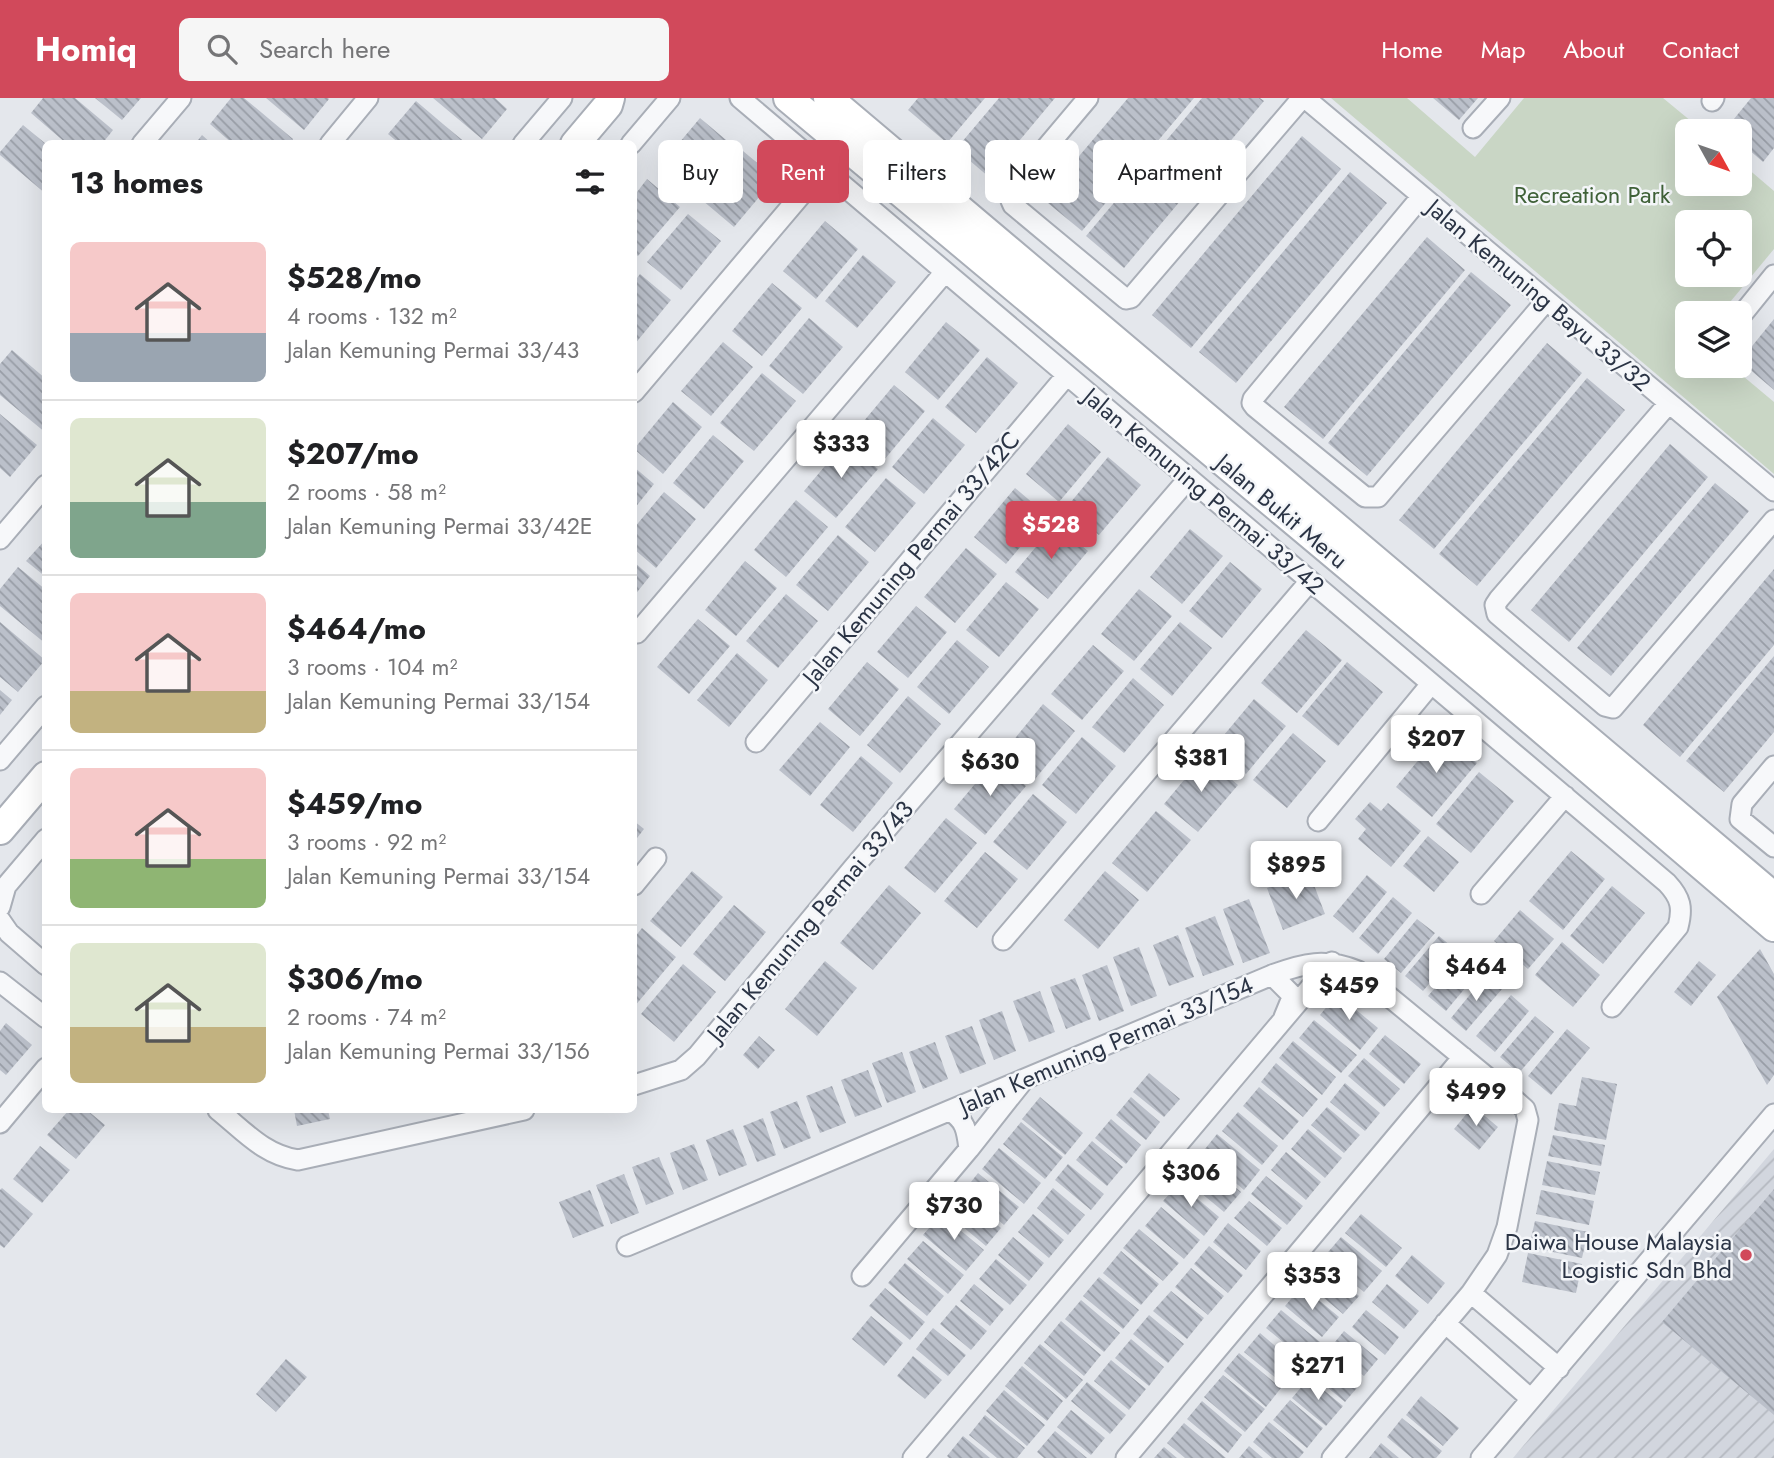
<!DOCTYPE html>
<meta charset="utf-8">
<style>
body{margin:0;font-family:Jost,sans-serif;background:#f6f6f6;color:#202124;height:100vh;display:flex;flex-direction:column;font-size:26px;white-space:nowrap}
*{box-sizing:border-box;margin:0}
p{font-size:23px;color:#757577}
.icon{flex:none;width:38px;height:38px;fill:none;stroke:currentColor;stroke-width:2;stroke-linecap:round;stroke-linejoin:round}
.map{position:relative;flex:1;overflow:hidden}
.sheet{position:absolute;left:42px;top:42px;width:595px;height:973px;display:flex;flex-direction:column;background:#fff;border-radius:10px;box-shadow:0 7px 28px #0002}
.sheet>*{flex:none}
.top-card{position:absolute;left:658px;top:42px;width:665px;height:63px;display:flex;gap:14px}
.needle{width:46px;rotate:130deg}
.fabs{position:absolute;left:1675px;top:21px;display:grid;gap:14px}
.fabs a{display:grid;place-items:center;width:77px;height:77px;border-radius:10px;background:#fff;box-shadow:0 7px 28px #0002;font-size:35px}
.price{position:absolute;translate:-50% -60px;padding:0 16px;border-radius:7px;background:#fff;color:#222;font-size:23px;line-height:46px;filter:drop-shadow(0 2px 4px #0008)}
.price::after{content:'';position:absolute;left:50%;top:42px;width:21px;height:16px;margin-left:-10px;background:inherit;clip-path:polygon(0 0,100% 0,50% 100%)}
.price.selected{background:#d1495b;color:#fff}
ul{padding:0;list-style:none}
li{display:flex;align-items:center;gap:21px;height:175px;padding:0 28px}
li+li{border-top:2px solid #e0e0e0}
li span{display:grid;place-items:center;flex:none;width:196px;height:140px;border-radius:10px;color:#555}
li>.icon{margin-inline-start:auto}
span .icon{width:84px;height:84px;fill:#fffc;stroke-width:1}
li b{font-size:30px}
h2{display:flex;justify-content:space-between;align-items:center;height:84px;padding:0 28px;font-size:30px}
.chip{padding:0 24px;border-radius:10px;background:#fff;box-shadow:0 7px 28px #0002;font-size:24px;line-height:63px}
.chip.selected{background:#d1495b;color:#fff}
header{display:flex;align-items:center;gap:42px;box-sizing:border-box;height:98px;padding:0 35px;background:#d1495b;color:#fff}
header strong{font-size:33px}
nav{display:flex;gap:38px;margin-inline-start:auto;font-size:24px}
.search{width:490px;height:63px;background:#f6f6f6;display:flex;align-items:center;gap:18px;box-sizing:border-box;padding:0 24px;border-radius:10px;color:#757577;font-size:26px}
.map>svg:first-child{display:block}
</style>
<header>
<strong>Homiq</strong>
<div class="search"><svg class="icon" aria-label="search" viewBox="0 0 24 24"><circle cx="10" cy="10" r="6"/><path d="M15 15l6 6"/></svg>Search here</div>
<nav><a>Home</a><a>Map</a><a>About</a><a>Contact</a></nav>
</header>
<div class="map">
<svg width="1774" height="1360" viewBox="0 0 1774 1360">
<defs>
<pattern id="industrial-furrows" width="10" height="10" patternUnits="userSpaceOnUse" patternTransform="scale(1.75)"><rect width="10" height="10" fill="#d2d6de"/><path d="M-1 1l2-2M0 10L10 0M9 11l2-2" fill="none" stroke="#b4b8c0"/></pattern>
<pattern id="building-back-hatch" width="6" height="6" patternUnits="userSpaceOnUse" patternTransform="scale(1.75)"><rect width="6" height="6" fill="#bbc0ca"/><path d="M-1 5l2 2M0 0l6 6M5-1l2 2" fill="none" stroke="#989da6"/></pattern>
</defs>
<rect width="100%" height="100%" fill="#e4e7ec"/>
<path fill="url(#industrial-furrows)" d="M1774,1051v309h-261z"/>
<path fill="#c9d6c5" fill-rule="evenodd" d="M1331,0h76l68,59 49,-59h139l40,33h-16v53h53v-22l34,29v58l-53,64h-34v53h44l43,36v72zM1687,124h53v53h-53z"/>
<path fill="url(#building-back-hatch)" d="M43,0h32l38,32 -11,14h-35l-36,-31z
M95,0h46l-19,22z
M231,0h13l49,41 -3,5h-57l-23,-20z
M266,0h62l1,1 -25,31z
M433,0h62l12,11 -25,30z
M918,0h67l-38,45 -39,-33z
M999,0h56l-66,79 -33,-28z
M1128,0h66l-112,133 -39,-32z
M1202,0h58l4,3 -140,167 -38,-32z
M1433,0h45l-19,22z
M1751,0h23v50l-11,14 -23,-20v-11l-15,-1z
M416,3l27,23 24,20h-67l-12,-10z
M700,20l32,27 -41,49 -32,-27z
M23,27l23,19v50l-46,-39v-3z
M202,37l10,9h-17z
M1302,38l39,33 -150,179 -39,-33z
M743,53l32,27 -41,49 -32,-27z
M1350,74l37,31 -151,180 -37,-31z
M647,81l33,28 -42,49 -4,-3v-57z
M688,116l33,27 -40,49 -34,-28z
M825,123l33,28 -42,50 -33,-28z
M1427,139l38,33 -142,169 -39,-32z
M863,157l33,27 -39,46 -32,-27z
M1471,174l40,33 -144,171 -39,-33z
M640,176l31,26 -37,45v-63z
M772,185l30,25 -40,48 -30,-25z
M809,220l34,29 -40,47 -34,-28z
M1774,221v71l-34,-29z
M946,224l34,28 -42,50 -33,-28z
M723,244l30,25 -42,49 -30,-25z
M1547,245l35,30 -148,176 -35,-29z
M12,252l34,29v54l-46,-38v-31z
M987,259l31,26 -42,50 -31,-26z
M762,275l34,28 -42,50 -34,-28z
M1587,280l38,32 -148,176 -38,-32z
M894,287l31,26 -41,49 -31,-26z
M673,304l29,25 -39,47 -29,-25z
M0,316l37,31 -27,32 -10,-9z
M933,320l32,27 -41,49 -32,-27z
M1068,326l33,28 -42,50 -33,-28z
M713,337l31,26 -40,48 -31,-26z
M845,344l33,27 -42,49 -32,-27z
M1670,346l38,33 -139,165 -38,-32z
M1108,359l33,28 -42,50 -33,-27z
M634,369l20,17 -20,25z
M886,380l30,25 -41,49 -30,-25z
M1715,385l34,28 -138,165 -34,-28z
M1015,390l32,27 -41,49 -32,-27z
M664,394l32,27 -40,49 -22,-19v-21z
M796,402l32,27 -42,50 -32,-27z
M1055,426l33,27 -40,48 -33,-27z
M1190,431l33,27 -41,48 -32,-27z
M838,437l31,27 -41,49 -32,-26z
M46,441v38l-20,-16z
M966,450l31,26 -42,49 -31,-26z
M745,463l32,27 -41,48 -31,-26z
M634,464l16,14 -16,20z
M1230,464l32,27 -40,49 -33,-27z
M18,469l28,23v54l-46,-38v-17z
M1774,471v76l-94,112 -37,-32z
M1006,484l33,27 -40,48 -33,-27z
M1139,491l33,27 -38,45 -33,-27z
M786,496l32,27 -40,47 -32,-27z
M916,508l31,26 -39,46 -31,-26z
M698,521l32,27 -41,48 -32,-27z
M0,524l45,38 -27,32 -18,-15z
M1180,524l32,26 -40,48 -32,-27z
M1306,532l36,30 -45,53 -36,-30z
M957,542l32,27 -40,47 -32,-27z
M1093,547l31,26 -42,49 -31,-26z
M737,555l31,27 -39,47 -32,-27z
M1774,558v76l-50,60 -38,-31z
M867,564l32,27 -39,47 -32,-27z
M1347,564l36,30 -45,54 -36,-30z
M1133,580l31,27 -40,48 -32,-26z
M0,592l12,10 -12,15z
M908,598l33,28 -41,49 -33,-28z
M1254,601l32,27 -40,48 -32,-27z
M1043,606l32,27 -40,48 -32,-26z
M820,624l30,25 -40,49 -31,-26z
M1293,635l33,28 -39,47 -34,-28z
M1441,635l36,30 -45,54 -36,-30z
M1082,639l34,29 -40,48 -34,-29z
M861,658l32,27 -40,49 -33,-27z
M1204,658l34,29 -40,47 -34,-28z
M995,662l31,26 -41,49 -31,-26z
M1479,674l35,29 -43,52 -35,-29z
M1033,696l34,28 -40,48 -34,-28z
M1370,704l11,9 7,-8 33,28 -30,36 -33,-28 8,-10 -11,-10z
M1156,713l35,29 -44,52 -35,-29z
M946,720l31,25 -42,50 -31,-25z
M634,723l10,8 -10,13z
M1428,738l31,26 -25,30 -31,-26z
M1571,753l34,28 -42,51 -34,-29z
M985,754l33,27 -41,49 -33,-27z
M692,773l31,26 -42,50 -31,-26z
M1105,773l34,29 -41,49 -34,-29z
M1309,774l16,42 -42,16 -16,-42z
M1367,777l20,17 -34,41 -20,-17z
M889,787l32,28 -48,57 -33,-27z
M1612,788l33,27 -42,51 -33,-28z
M1393,799l19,16 -34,41 -19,-16z
M1249,801l21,54 -27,10 -20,-54z
M734,807l32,27 -41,49 -32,-27z
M1520,812l34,29 -26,30 -34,-28z
M1215,818l19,49 -31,11 -18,-48z
M1417,821l18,14 -34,40 -17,-14z
M642,830l34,29 -42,50v-69z
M1178,837l16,42 -25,9 -16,-41z
M1439,838l18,15 -34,40 -18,-15z
M1562,844l38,33 -27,32 -38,-32z
M1139,849l18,49 -26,10 -18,-49z
M1760,851l14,25v101l-7,10 -50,-88z
M1464,856l17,15 -35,42 -18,-15z
M825,863l32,27 -40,48 -32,-27z
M1699,863l17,14 -25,31 -17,-14z
M683,866l33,28 -42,50 -33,-28z
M1107,867l17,46 -25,10 -17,-46z
M1486,877l16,14 -36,42 -15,-13z
M1075,880l16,41 -25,10 -16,-42z
M1040,893l15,41 -26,10 -16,-41z
M1337,896l41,34 -18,22 -40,-35z
M1511,897l18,16 -34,41 -19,-16z
M1002,913l14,40 -22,9 -15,-40z
M1535,918l19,16 -35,41 -19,-16z
M1314,922l43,35 -16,18 -42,-35z
M6,925l26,22 -26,30 -6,-5v-39z
M972,928l14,38 -26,10 -15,-38z
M1567,931l23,19 -39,47 -23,-19z
M1385,937l36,29 -17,20 -35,-30z
M759,938l16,14 -17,19 -15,-14z
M1293,943l43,36 -14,18 -43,-37z
M935,944l13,37 -25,10 -14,-37z
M902,954l14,40 -29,11 -15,-40z
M1364,960l36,31 -16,18 -36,-31z
M1276,965l42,36 -15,18 -42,-35z
M868,972l14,37 -27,10 -14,-37z
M1149,975l31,26 -16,18 -31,-25z
M1582,979l35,7 -11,56 -52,-10 5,-27 17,3z
M1345,985l35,30 -15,18 -35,-29z
M832,988l14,37 -26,10 -14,-37z
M1259,989l40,34 -16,19 -40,-34z
M1040,999l43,36 -18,22 -43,-36z
M1131,999l29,25 -14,18 -30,-25z
M797,1003l14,37 -27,11 -14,-37z
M1473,1008l25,21 -19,23 -25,-21z
M1327,1009l33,28 -16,18 -33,-28z
M69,1012h18l18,15 -29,34 -29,-24z
M294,1012h34l2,9 -33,7z
M1238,1014l40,34 -16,19 -40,-34z
M763,1020l13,37 -19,7 -14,-36z
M1111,1021l30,26 -15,19 -31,-26z
M1021,1024l42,35 -18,22 -42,-35z
M733,1031l14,36 -28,11 -13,-36z
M1308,1031l34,29 -17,20 -34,-29z
M1217,1036l43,36 -16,20 -43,-36z
M1553,1037l52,10 -4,21 -53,-10z
M1092,1043l31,26 -16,19 -31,-26z
M694,1046l14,36 -25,10 -13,-37z
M40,1048l30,24 -28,33 -29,-24z
M999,1050l42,35 -17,21 -42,-35z
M1286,1054l35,30 -15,18 -35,-30z
M659,1059l15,37 -28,11 -14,-38z
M1200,1059l41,35 -17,20 -41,-34z
M1547,1063l53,11 -5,23 -53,-10z
M1068,1066l36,30 -13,16 -36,-30z
M978,1075l41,34 -15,18 -40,-34z
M624,1076l15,39 -28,11 -15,-39z
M1266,1078l37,30 -16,19 -36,-31z
M1179,1085l40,34 -15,19 -41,-35z
M2,1090l31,26 -29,34 -4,-3v-55z
M1053,1090l32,27 -17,20 -31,-27z
M1774,1091v226l-112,-93z
M590,1092l14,36 -31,12 -14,-36z
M1541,1092l53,11 -5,24 -53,-11z
M961,1096l40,34 -15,18 -41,-34z
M1249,1103l33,27 -15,18 -33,-28z
M1161,1109l39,33 -16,19 -39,-33z
M941,1116l43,36 -18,21 -43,-36z
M1033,1116l31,26 -15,18 -31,-26z
M1361,1116l41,34 -16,19 -41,-34z
M1535,1123l53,11 -6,26 -53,-11z
M1228,1125l33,28 -15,19 -33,-28z
M1139,1131l40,34 -16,18 -40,-33z
M1013,1139l31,26 -15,18 -31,-26z
M1341,1139l41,34 -18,21 -41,-34z
M923,1143l41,34 -16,19 -41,-35z
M1209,1148l34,29 -15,18 -34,-29z
M1121,1153l38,33 -18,21 -38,-32z
M1528,1155l54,11 -6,29 -54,-11z
M1412,1157l33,28 -17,21 -33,-28z
M996,1161l31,26 -17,20 -31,-26z
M905,1165l39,33 -17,20 -39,-33z
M1320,1166l39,32 -16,18 -38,-32z
M1191,1170l33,28 -16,19 -33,-28z
M1099,1179l40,33 -16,19 -40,-33z
M974,1186l30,25 -14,17 -30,-25z
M1387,1186l32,27 -15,18 -32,-27z
M1302,1188l37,31 -17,20 -37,-31z
M885,1190l40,34 -15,18 -41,-34z
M1171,1193l33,27 -17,21 -34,-28z
M1081,1202l39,33 -16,19 -39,-33z
M956,1207l31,26 -16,19 -31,-26z
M1281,1212l39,32 -15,18 -39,-32z
M1366,1212l33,27 -14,18 -33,-28z
M1149,1217l35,29 -16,19 -35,-29z
M871,1218l32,27 -19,23 -32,-27z
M1061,1223l40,34 -17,21 -40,-34z
M933,1230l33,27 -18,21 -32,-27z
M1344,1233l34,28 -14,17 -34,-28z
M1260,1235l39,33 -16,18 -39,-32z
M1131,1241l33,28 -15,19 -34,-28z
M1040,1246l43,36 -17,19 -42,-36z
M1239,1255l42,35 -15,19 -42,-36z
M1325,1255l36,30 -16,19 -36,-30z
M913,1258l29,24 -17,19 -28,-23z
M286,1261l21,18 -31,35 -20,-18z
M1111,1262l35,29 -17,21 -35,-29z
M1022,1268l41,35 -16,20 -42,-35z
M1223,1277l42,34 -20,23 -41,-35z
M1309,1280l34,28 -17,20 -34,-28z
M1087,1284l39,33 -16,19 -39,-33z
M1004,1292l41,35 -18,21 -41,-35z
M1421,1298l38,32 -16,18 -37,-31z
M1290,1302l33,28 -16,20 -34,-28z
M1202,1303l40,34 -14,18 -41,-34z
M1071,1312l34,28 -14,17 -34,-28z
M985,1317l40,33 -8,10h-20l-28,-23z
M1402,1320l40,33 -6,7h-24l-25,-21z
M1269,1324l35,30 -5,6h-27l-19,-16z
M1184,1325l42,35h-41l-18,-15z
M1055,1333l32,27h-43l-7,-6z
M963,1338l27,22h-41l-2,-2z
M1381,1345l18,15h-30z
M1249,1348l14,12h-24z
M1164,1349l13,11h-23z"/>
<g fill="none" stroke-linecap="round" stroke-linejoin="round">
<g stroke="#a9aeb7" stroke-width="23">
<path id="minor" d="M740,0l927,785c14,15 16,25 11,44l-66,80
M1088,0l-75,89c-5,7 -4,10 0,18l113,94 5,-1 5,-6 166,-194
M1305,0l469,393
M1712,3l2,-3
M1473,30l27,-30
M142,46l39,-46
M330,46l38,-46
M523,46l39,-46
M631,46l39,-46
M1421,99l-168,202 -1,4 3,4 110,90h13l168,-196
M1740,219l34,-42
M634,294l189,-223
M1669,305l-170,196 -4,6 2,9 108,92 8,2 161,-188
M0,441l46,-54
M637,535l308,-361
M756,644l311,-367
M0,662l46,-54
M1774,668l-32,38 -2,15 34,28
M1318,723l113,-137
M634,787l22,-27
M1481,796l84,-98
M0,809l6,-21 40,-47
M0,822l9,13 37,32
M1003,842l307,-359
M1272,877l19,19v6l-7,17
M0,884l46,36
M634,987l47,-15 16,-14 156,-188 336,-390
M218,1012c26,21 46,45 80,50l226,-50
M949,1013c17,8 18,22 20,38
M0,1025l46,-55
M627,1148l645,-271c32,-12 53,-17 86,-4l158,130 9,8 3,11 -21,107 -10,28 -26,38 -139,165
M862,1178l107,-127 53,-67
M1471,1195l88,75
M1445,1225l86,76
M913,1360l419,-496
M1126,1360l337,-401
M1481,1360l293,-344"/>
</g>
<g stroke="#a9aeb7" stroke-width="32">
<path id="secondary" d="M788,0l700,585 286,244
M828,0l946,799
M575,46l33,-39 2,-7
M0,732l46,-54"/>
</g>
<use href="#minor" stroke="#f7f8fa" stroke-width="19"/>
<use href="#secondary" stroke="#fff" stroke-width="28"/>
</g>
<circle fill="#d1495b" stroke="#f4f6f9" stroke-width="2.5" cx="1746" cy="1157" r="7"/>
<g text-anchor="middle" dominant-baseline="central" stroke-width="5" stroke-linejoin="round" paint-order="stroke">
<g font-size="24" fill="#3f6138" stroke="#f4f6f9">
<text x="1592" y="96">Recreation Park</text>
</g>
<g font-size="24" fill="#2b3445" stroke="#f4f6f9">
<text transform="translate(1539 197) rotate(40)">Jalan Kemuning Bayu 33/32</text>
<text transform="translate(1204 393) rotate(40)">Jalan Kemuning Permai 33/42</text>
<text transform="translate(1282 413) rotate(40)">Jalan Bukit Meru</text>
<text transform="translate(911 460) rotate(-50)">Jalan Kemuning Permai 33/42C</text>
<text transform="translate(810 823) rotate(-50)">Jalan Kemuning Permai 33/43</text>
<text transform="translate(1106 947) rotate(-23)">Jalan Kemuning Permai 33/154</text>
</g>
<g font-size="24" fill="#2b3445" stroke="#f4f6f9" text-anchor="end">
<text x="1732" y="1143">Daiwa House Malaysia<tspan x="1732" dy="28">Logistic Sdn Bhd</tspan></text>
</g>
</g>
</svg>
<div class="fabs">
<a><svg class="needle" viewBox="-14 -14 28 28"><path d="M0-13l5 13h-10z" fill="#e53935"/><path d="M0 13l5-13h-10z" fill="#757577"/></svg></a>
<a><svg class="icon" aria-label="locate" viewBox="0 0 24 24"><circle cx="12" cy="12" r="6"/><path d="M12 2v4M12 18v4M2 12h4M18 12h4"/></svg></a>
<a><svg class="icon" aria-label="layers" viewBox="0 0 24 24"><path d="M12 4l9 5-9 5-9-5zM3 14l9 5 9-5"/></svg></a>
</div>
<b class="price" style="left:841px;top:382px">$333</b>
<b class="price selected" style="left:1051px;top:463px">$528</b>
<b class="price" style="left:1436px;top:677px">$207</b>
<b class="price" style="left:1201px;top:696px">$381</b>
<b class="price" style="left:990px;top:700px">$630</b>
<b class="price" style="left:1296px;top:803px">$895</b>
<b class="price" style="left:1476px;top:905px">$464</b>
<b class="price" style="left:1349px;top:924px">$459</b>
<b class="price" style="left:1476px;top:1030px">$499</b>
<b class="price" style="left:1191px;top:1111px">$306</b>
<b class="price" style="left:954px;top:1144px">$730</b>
<b class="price" style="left:1312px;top:1214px">$353</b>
<b class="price" style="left:1318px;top:1304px">$271</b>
<div class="top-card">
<a class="chip">Buy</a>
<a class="chip selected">Rent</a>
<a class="chip">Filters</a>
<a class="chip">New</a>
<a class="chip">Apartment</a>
</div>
<section class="sheet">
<h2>13 homes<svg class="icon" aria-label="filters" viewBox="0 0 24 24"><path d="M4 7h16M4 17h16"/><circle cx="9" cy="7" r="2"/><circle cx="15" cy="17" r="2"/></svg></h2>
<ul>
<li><span style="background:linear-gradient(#f6c9c9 65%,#9aa5b1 0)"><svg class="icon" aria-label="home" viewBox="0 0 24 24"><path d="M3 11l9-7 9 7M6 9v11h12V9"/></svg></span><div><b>$528/mo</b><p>4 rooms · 132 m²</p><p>Jalan Kemuning Permai 33/43</p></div></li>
<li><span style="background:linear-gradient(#dfe7d0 60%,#7fa58c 0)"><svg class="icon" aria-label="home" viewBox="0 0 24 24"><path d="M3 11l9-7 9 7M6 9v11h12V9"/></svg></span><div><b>$207/mo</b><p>2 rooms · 58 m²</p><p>Jalan Kemuning Permai 33/42E</p></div></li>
<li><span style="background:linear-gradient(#f6c9c9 70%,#c2b280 0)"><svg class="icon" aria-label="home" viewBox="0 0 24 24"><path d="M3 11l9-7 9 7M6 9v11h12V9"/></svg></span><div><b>$464/mo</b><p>3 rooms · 104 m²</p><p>Jalan Kemuning Permai 33/154</p></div></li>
<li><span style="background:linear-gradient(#f6c9c9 65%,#8fb573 0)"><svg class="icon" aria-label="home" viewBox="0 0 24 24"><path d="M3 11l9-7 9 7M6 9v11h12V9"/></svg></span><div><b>$459/mo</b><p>3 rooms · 92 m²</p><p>Jalan Kemuning Permai 33/154</p></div></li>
<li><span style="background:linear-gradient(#dfe7d0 60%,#c2b280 0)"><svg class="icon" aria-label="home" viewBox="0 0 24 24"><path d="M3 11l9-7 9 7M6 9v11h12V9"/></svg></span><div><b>$306/mo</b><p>2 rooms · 74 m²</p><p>Jalan Kemuning Permai 33/156</p></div></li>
</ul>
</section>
</div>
